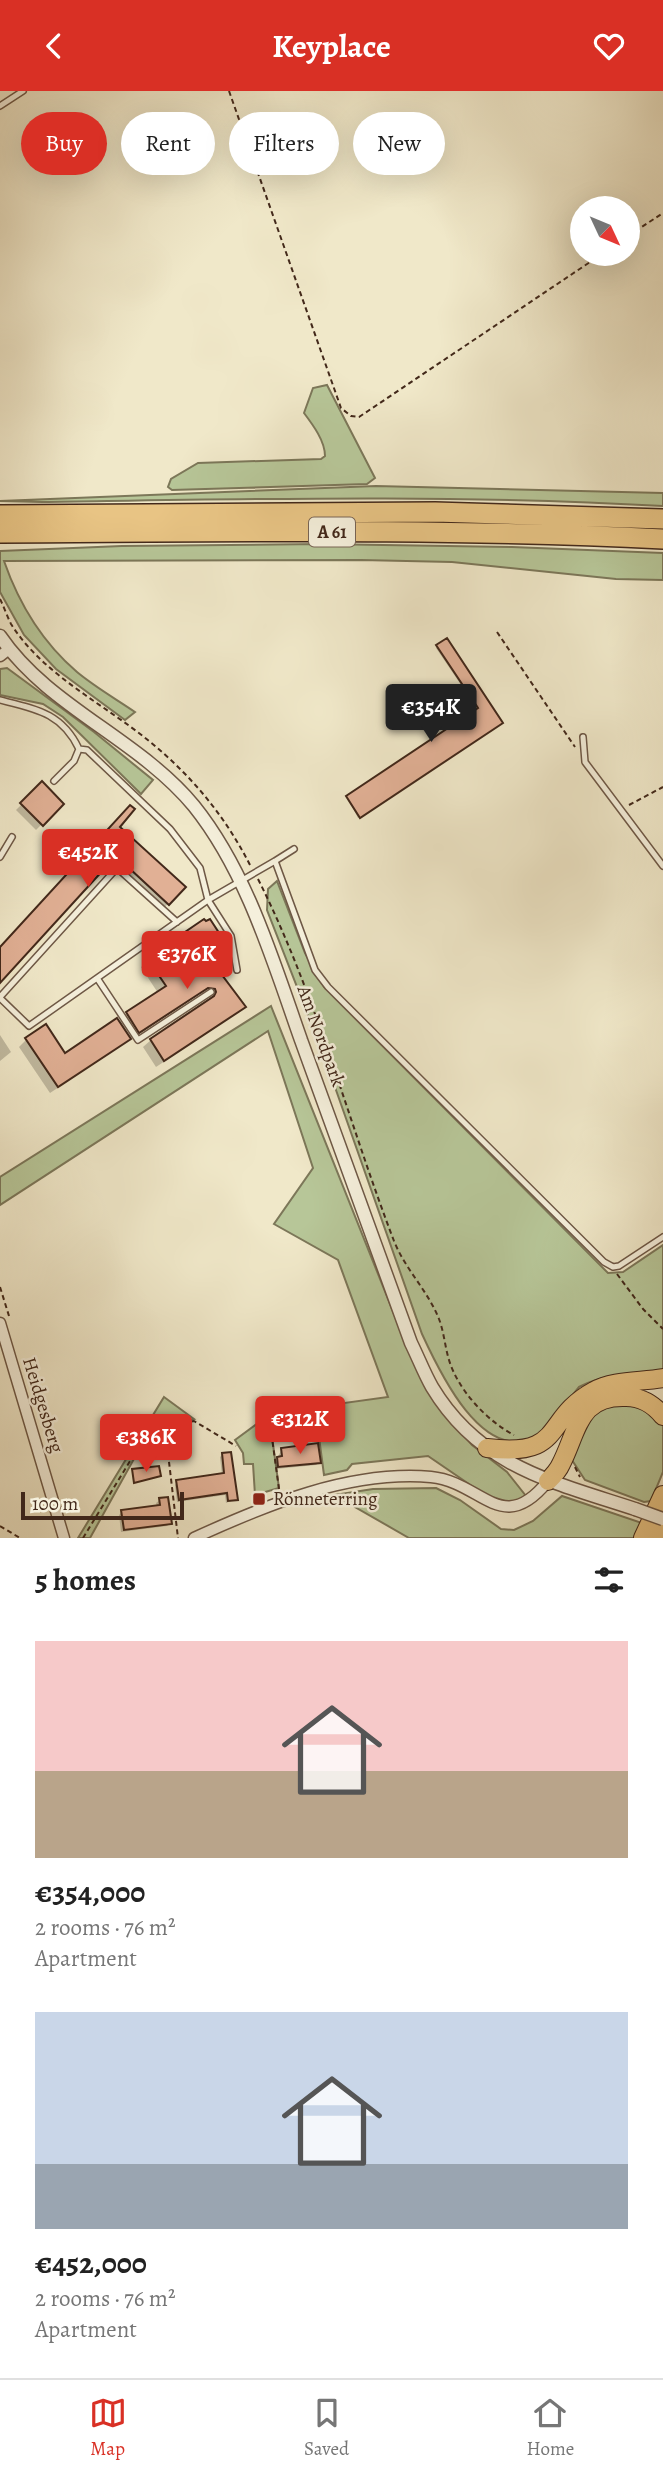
<!DOCTYPE html>
<meta charset="utf-8">
<style>
body{margin:0;font-family:Alegreya,serif;background:#f2f2f2;color:#222;height:100vh;display:flex;flex-direction:column;font-size:26px;white-space:nowrap}
*{box-sizing:border-box;margin:0}
p{font-size:23px;color:#767676}
.icon{flex:none;width:38px;height:38px;fill:none;stroke:currentColor;stroke-width:2;stroke-linecap:round;stroke-linejoin:round}
.map{position:relative;height:1447px;overflow:hidden}
.details{display:flex;flex-direction:column;background:#fff;flex:1}
.details>*{flex:none}
.top-card{position:absolute;left:21px;top:21px;width:621px;height:63px;display:flex;gap:14px}
.needle{width:46px;rotate:134deg}
.fabs{position:absolute;left:570px;top:105px;display:grid;gap:14px}
.fabs a{display:grid;place-items:center;width:70px;height:70px;border-radius:50%;background:#fff;box-shadow:0 7px 28px #0002;font-size:35px}
.scale{position:absolute;left:21px;bottom:18px;width:163px;box-sizing:border-box;padding-left:7px;border:4px solid #42281a;border-top:0;font-size:19px;line-height:24px;white-space:nowrap;color:#42281a;-webkit-text-stroke:5px #f5f0dc;paint-order:stroke}
.price{position:absolute;translate:-50% -60px;padding:0 16px;border-radius:7px;background:#d93025;color:#fff;font-size:23px;line-height:46px;filter:drop-shadow(0 2px 4px #0008)}
.price::after{content:'';position:absolute;left:50%;top:42px;width:21px;height:16px;margin-left:-10px;background:inherit;clip-path:polygon(0 0,100% 0,50% 100%)}
.price.active{background:#222;color:#fff}
ul{padding:0;list-style:none}
li{display:grid;align-content:center;gap:14px;height:371px;padding:0 35px}
li span{display:grid;place-items:center;height:217px;border-radius:0px;color:#555}
li>.icon{margin-inline-start:auto}
span .icon{width:126px;height:126px;fill:#fffc;stroke-width:1}
li b{font-size:30px}
h2{display:flex;justify-content:space-between;align-items:center;height:84px;padding:0 35px;font-size:30px}
.chip{padding:0 24px;border-radius:32px;background:#fff;box-shadow:0 7px 28px #0002;font-size:24px;line-height:63px}
.chip.active{background:#d93025;color:#fff}
header{display:flex;justify-content:space-between;align-items:center;height:91px;padding:0 35px;background:#d93025;color:#fff;font-size:32px;font-weight:600}
.dock{display:flex;justify-content:space-around;align-items:center;height:98px;border-top:2px solid #e0e0e0;background:#fff;font-size:19px;color:#767676}
.dock a{display:grid;justify-items:center;gap:4px}
.dock .active{color:#d93025}
.map>svg:first-child{display:block}
</style>
<header><svg class="icon" aria-label="back" viewBox="0 0 24 24"><path d="M15 5l-7 7 7 7"/></svg>Keyplace<svg class="icon" aria-label="heart" viewBox="0 0 24 24"><path d="M12 20l-8-8c-3-5 5-10 8-4 3-6 11-1 8 4z"/></svg></header>
<div class="map">
<svg width="663" height="1447" viewBox="0 0 663 1447">
<rect width="100%" height="100%" fill="#f0e8c9"/>
<filter id="stains"><feTurbulence type="fractalNoise" baseFrequency=".00286" numOctaves="4"/><feColorMatrix values="0 0 0 0 .2 0 0 0 0 .09 0 0 0 0 .02 0 0 0 .5 -.17"/></filter>
<radialGradient id="worn" r=".72"><stop offset=".6" stop-color="#630" stop-opacity="0"/><stop offset="1" stop-color="#630" stop-opacity=".3"/></radialGradient>
<path fill="#b7c698" stroke="#7c7759" stroke-width="2" d="M327,294l48,93 -8,6 -195,6 -4,-3 3,-8 27,-16 123,-4 4,-3c0,-15 -12,-31 -21,-43l9,-25z
M376,395l287,7v13c-207,-12 -414,-7 -621,-4l-42,-1z
M320,453l192,3 151,6v27l-47,-1 -164,-17 -91,-2 -357,1c15,43 38,81 73,111 18,15 39,27 58,40l-10,8 -69,-51 -32,-34 -24,-43v-41l122,-5z
M7,577l87,64 59,48 -12,14 -78,-77 -20,-13 -43,-9v-26z
M277,790l28,72 19,34 284,286 15,-1 40,-27v127c-28,2 -58,1 -84,15 -9,11 -32,44 -42,49 -54,30 -98,-65 -115,-102l-98,-278 -57,-146 1,-21z
M271,915l133,333 30,62 38,44 35,27 19,24 -19,14 -79,-54 -76,8 -5,6 -23,5 -9,-68 73,-10 -50,-137 -64,-36 39,-56 -45,-137 -268,174v-28z
M164,1306l30,22 -44,11 -60,108h-12z
M603,1313l39,1 21,19v48l-12,29 -7,1 -59,-22 -15,-23 13,-36z
M269,1324l10,73 -24,7 -2,-31h-9l-1,-11 -8,-13z
M436,1397l24,12 41,29 13,1 19,-9 29,-25 80,27 -7,15h-226l-75,-43 39,-6z"/>
<path fill="#0003" d="M446,549l55,83 -143,95 -11,-21 131,-87 -42,-62z
M42,693l20,20 -26,26 -20,-20z
M118,737l66,59 -23,24 -53,-48 -108,118v-32z
M204,831l17,17 -18,14 41,54 -8,7 -80,53 -13,-20 8,-7 59,-39 -2,-5 -9,-2 -68,45 -1,-2 -9,9 -71,47 -31,-46 8,-8 37,16 54,-32 9,-9 31,-21 -17,-26z
M0,944l11,17 -11,9z
M282,1358l37,13 -3,3 -40,4 -1,-7z
M222,1364l14,44 -10,4 -1,-8 -48,7 -2,-17 2,-3 45,-7 -2,-18z
M160,1409l10,23 -3,3 -46,6 -2,-17 3,-3 35,-5 -1,-4z"/>
<path fill="#e1b095" stroke="#42281a" stroke-width="2" d="M447,547l56,85 -143,95 -14,-22 132,-88 -42,-63z
M42,690l22,23 -21,22 -23,-23z
M130,714l5,4 -15,18 66,60 -17,18 -53,-49 -116,127v-36z
M204,828l2,2 4,-2 13,20 -19,12 42,56 -82,54 -14,-22 64,-43 2,-4 -1,-3 -7,-1 -69,45 -13,-21 40,-26 -19,-28z
M117,927l14,21 -73,48 -33,-49 21,-14 19,29z
M318,1352l3,20 -43,4 -1,-10 5,-1 -1,-8z
M231,1361l7,48 -10,1 -1,-8 -48,7 -3,-20 48,-7 -2,-20z
M159,1375l2,10 -27,7 -2,-14z
M168,1406l4,27 -48,6 -3,-20 39,-5 -1,-7z"/>
<g fill="none" stroke-linecap="round" stroke-linejoin="round">
<g stroke="#6e5846" stroke-width="8">
<path id="service" d="M0,15l23,-15
M0,609c36,9 62,13 79,49l-5,12 -20,20
M583,646l2,25 78,104
M79,658l8,1 83,79 30,39 8,32 23,36 6,34
M0,766l12,-20
M275,770l19,-12
M97,887l41,62 73,-48
M0,906l117,-129 60,54
M0,907l29,28 179,-126 67,-39 40,109 13,17 276,275 9,5 6,-1 44,-29"/>
</g>
<g stroke="#6e5846" stroke-width="13">
<path id="minor" d="M0,565l9,-7
M0,1232l64,215
M194,1447c72,-33 156,-68 237,-61 51,5 71,61 117,4"/>
</g>
<g stroke="#6e5846" stroke-width="15">
<path id="tertiary" d="M0,545c48,71 139,103 194,170 53,66 79,155 107,234 37,101 74,202 110,303 7,14 13,30 21,44 48,80 121,95 203,122"/>
</g>
<g stroke="#42281a" stroke-width="20">
<path id="trunk" d="M487,1357c79,10 55,-29 107,-57 19,-11 47,-9 69,-13
M548,1390c5,-5 10,-10 13,-17 17,-33 17,-69 65,-67 16,0 27,7 37,19
M643,1447l20,-43
M660,1447l3,-6"/>
</g>
<g stroke="#42281a" stroke-width="22">
<path id="motorway" d="M0,424l435,-3 228,7
M0,442c221,-1 442,-5 663,6"/>
</g>
<path stroke="#42281a" stroke-width="2" stroke-dasharray="5 3.5" stroke-linecap="butt" d="M229,0l112,317 10,8 8,1 243,-163
M628,145l35,-23
M0,508c4,8 7,17 11,25 32,51 93,80 138,117 43,35 76,75 101,124
M497,541l78,115
M629,714l34,-18
M258,788c58,115 90,242 136,362 11,28 34,50 45,78 5,13 6,28 10,41 9,30 38,61 65,75
M617,1183l26,35 20,20
M0,1196l9,29
M165,1337l13,110
M575,1376l5,10
M279,1398l-10,-73 44,-6
M0,1435l20,12
M83,1447l66,-108 45,-9 42,25"/>
<use href="#service" stroke="#f5f0dc" stroke-width="5"/>
<use href="#minor" stroke="#f5f0dc" stroke-width="10"/>
<use href="#tertiary" stroke="#f5f0dc" stroke-width="12"/>
<use href="#trunk" stroke="#e8c484" stroke-width="18"/>
<use href="#motorway" stroke="#e8c484" stroke-width="19"/>
<g stroke="#6e5846" stroke-width="15" stroke-linecap="butt">
<path id="tertiary-bridge" d="M635,1418l28,10"/>
</g>
<use href="#tertiary-bridge" stroke="#f5f0dc" stroke-width="12"/>
</g>
<rect fill="#8f2418" stroke="#f5f0dc" stroke-width="2.5" x="252" y="1401" width="14" height="14" rx="3.5"/>
<g text-anchor="middle" dominant-baseline="central" stroke-width="5" stroke-linejoin="round" paint-order="stroke">
<rect fill="#f5f0dc" stroke="#786454" stroke-width="2" x="309" y="426.5" width="46" height="29" rx="5"/>
<g font-size="18" font-weight="bold" fill="#42281a">
<text x="332" y="441">A 61</text>
</g>
<g font-size="19" fill="#42281a" stroke="#f5f0dc">
<text transform="translate(321 945) rotate(70)">Am Nordpark</text>
<text transform="translate(43 1314) rotate(73)">Heidgesberg</text>
</g>
<g font-size="19" fill="#42281a" stroke="#f5f0dc" text-anchor="start">
<text x="273" y="1408">Rönneterring</text>
</g>
</g>
<rect width="100%" height="100%" filter="url(#stains)"/>
<rect width="100%" height="100%" fill="url(#worn)"/>
</svg>
<div class="fabs">
<a><svg class="needle" viewBox="-14 -14 28 28"><path d="M0-13l5 13h-10z" fill="#e53935"/><path d="M0 13l5-13h-10z" fill="#767676"/></svg></a>
</div>
<div class="scale">100 m</div>
<b class="price active" style="left:431px;top:653px">€354K</b>
<b class="price" style="left:88px;top:798px">€452K</b>
<b class="price" style="left:187px;top:900px">€376K</b>
<b class="price" style="left:300px;top:1365px">€312K</b>
<b class="price" style="left:146px;top:1383px">€386K</b>
<div class="top-card">
<a class="chip active">Buy</a>
<a class="chip">Rent</a>
<a class="chip">Filters</a>
<a class="chip">New</a>
</div>
</div>
<section class="details">
<h2>5 homes<svg class="icon" aria-label="filters" viewBox="0 0 24 24"><path d="M4 7h16M4 17h16"/><circle cx="9" cy="7" r="2"/><circle cx="15" cy="17" r="2"/></svg></h2>
<ul>
<li><span style="background:linear-gradient(#f6c9c9 60%,#b9a48a 0)"><svg class="icon" aria-label="home" viewBox="0 0 24 24"><path d="M3 11l9-7 9 7M6 9v11h12V9"/></svg></span><div><b>€354,000</b><p>2 rooms · 76 m²</p><p>Apartment</p></div></li>
<li><span style="background:linear-gradient(#c9d6e8 70%,#9aa5b1 0)"><svg class="icon" aria-label="home" viewBox="0 0 24 24"><path d="M3 11l9-7 9 7M6 9v11h12V9"/></svg></span><div><b>€452,000</b><p>2 rooms · 76 m²</p><p>Apartment</p></div></li>
</ul>
</section>
<nav class="dock">
<a class="active"><svg class="icon" aria-label="map" viewBox="0 0 24 24"><path d="M3 6l6-2 6 2 6-2v14l-6 2-6-2-6 2zM9 4v14M15 6v14"/></svg>Map</a>
<a><svg class="icon" aria-label="saved" viewBox="0 0 24 24"><path d="M7 4h10v16l-5-4-5 4z"/></svg>Saved</a>
<a><svg class="icon" aria-label="home" viewBox="0 0 24 24"><path d="M3 11l9-7 9 7M6 9v11h12V9"/></svg>Home</a>
</nav>
